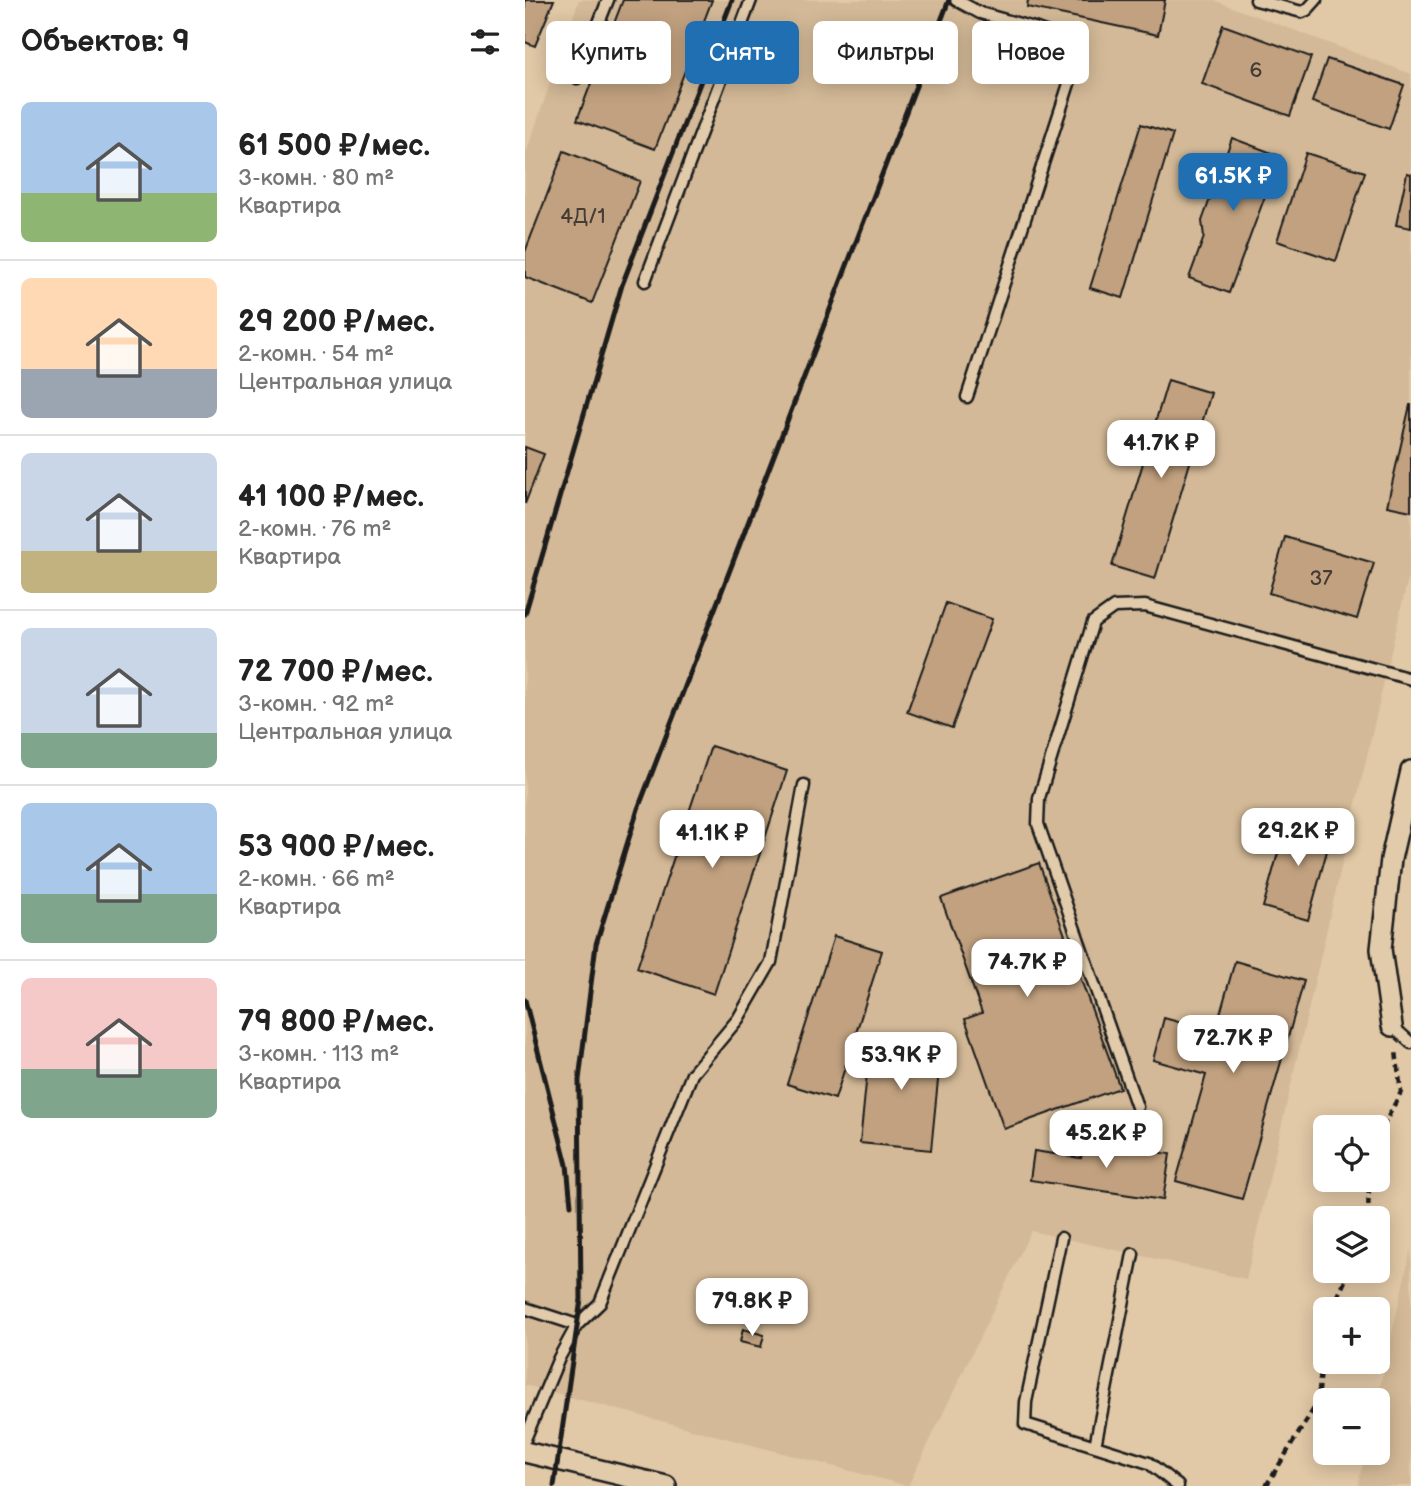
<!DOCTYPE html>
<html lang="ru">
<meta charset="utf-8">
<style>
body{margin:0;font-family:"Balsamiq Sans",sans-serif;background:#f6f6f6;color:#222;height:100vh;display:flex;flex-direction:column;font-size:26px;white-space:nowrap}
*{box-sizing:border-box;margin:0}
p{font-size:23px;color:#767676}
.icon{flex:none;width:38px;height:38px;fill:none;stroke:currentColor;stroke-width:2;stroke-linecap:round;stroke-linejoin:round}
.map{position:relative;flex:1;overflow:hidden}
.drawer{display:flex;flex-direction:column;background:#fff;width:525px}
.drawer>*{flex:none}
.hud{position:absolute;left:21px;top:21px;width:665px;height:63px;display:flex;gap:14px}
.buttons{position:absolute;left:788px;top:1115px;display:grid;gap:14px}
.buttons a{display:grid;place-items:center;width:77px;height:77px;border-radius:10px;background:#fff;box-shadow:0 4px 18px #0003;font-size:35px}
.price{position:absolute;translate:-50% -60px;padding:0 16px;border-radius:14px;background:#fff;color:#222;font-size:23px;line-height:46px;filter:drop-shadow(0 2px 4px #0008)}
.price::after{content:'';position:absolute;left:50%;top:42px;width:21px;height:16px;margin-left:-10px;background:inherit;clip-path:polygon(0 0,100% 0,50% 100%)}
.price.selected{background:#1f6fb2;color:#fff}
ul{padding:0;list-style:none}
li{display:flex;align-items:center;gap:21px;height:175px;padding:0 21px}
li+li{border-top:2px solid #e0e0e0}
li span{display:grid;place-items:center;flex:none;width:196px;height:140px;border-radius:10px;color:#555}
li>.icon{margin-inline-start:auto}
span .icon{width:84px;height:84px;fill:#fffc;stroke-width:1}
li b{font-size:30px}
h2{display:flex;justify-content:space-between;align-items:center;height:84px;padding:0 21px;font-size:30px}
.tag{padding:0 24px;border-radius:10px;background:#fff;box-shadow:0 4px 18px #0003;font-size:24px;line-height:63px}
.tag.selected{background:#1f6fb2;color:#fff}
main{display:flex;flex:1;min-height:0}
.map>svg:first-child{display:block}
</style>
<main>
<section class="drawer">
<h2>Объектов: 9<svg class="icon" aria-label="filters" viewBox="0 0 24 24"><path d="M4 7h16M4 17h16"/><circle cx="9" cy="7" r="2"/><circle cx="15" cy="17" r="2"/></svg></h2>
<ul>
<li><span style="background:linear-gradient(#a9c7e8 65%,#8fb573 0)"><svg class="icon" aria-label="home" viewBox="0 0 24 24"><path d="M3 11l9-7 9 7M6 9v11h12V9"/></svg></span><div><b>61 500 ₽/мес.</b><p>3-комн. · 80 m²</p><p>Квартира</p></div></li>
<li><span style="background:linear-gradient(#ffd9b3 65%,#9aa5b1 0)"><svg class="icon" aria-label="home" viewBox="0 0 24 24"><path d="M3 11l9-7 9 7M6 9v11h12V9"/></svg></span><div><b>29 200 ₽/мес.</b><p>2-комн. · 54 m²</p><p>Центральная улица</p></div></li>
<li><span style="background:linear-gradient(#c9d6e8 70%,#c2b280 0)"><svg class="icon" aria-label="home" viewBox="0 0 24 24"><path d="M3 11l9-7 9 7M6 9v11h12V9"/></svg></span><div><b>41 100 ₽/мес.</b><p>2-комн. · 76 m²</p><p>Квартира</p></div></li>
<li><span style="background:linear-gradient(#c9d6e8 75%,#7fa58c 0)"><svg class="icon" aria-label="home" viewBox="0 0 24 24"><path d="M3 11l9-7 9 7M6 9v11h12V9"/></svg></span><div><b>72 700 ₽/мес.</b><p>3-комн. · 92 m²</p><p>Центральная улица</p></div></li>
<li><span style="background:linear-gradient(#a9c7e8 65%,#7fa58c 0)"><svg class="icon" aria-label="home" viewBox="0 0 24 24"><path d="M3 11l9-7 9 7M6 9v11h12V9"/></svg></span><div><b>53 900 ₽/мес.</b><p>2-комн. · 66 m²</p><p>Квартира</p></div></li>
<li><span style="background:linear-gradient(#f6c9c9 65%,#7fa58c 0)"><svg class="icon" aria-label="home" viewBox="0 0 24 24"><path d="M3 11l9-7 9 7M6 9v11h12V9"/></svg></span><div><b>79 800 ₽/мес.</b><p>3-комн. · 113 m²</p><p>Квартира</p></div></li>
</ul>
</section>
<div class="map">
<svg width="886" height="1486" viewBox="0 0 886 1486">
<rect width="100%" height="100%" fill="#e1c8a6"/>
<filter id="ink" filterUnits="userSpaceOnUse"><feTurbulence type="fractalNoise" baseFrequency=".0143" numOctaves="2"/><feDisplacementMap in="SourceGraphic" scale="14" xChannelSelector="R" yChannelSelector="G"/><feConvolveMatrix kernelMatrix="1 2 1 2 8 2 1 2 1" color-interpolation-filters="sRGB"/></filter>
<g filter="url(#ink)">
<path fill="#d3b997" d="M54,0h634l198,74v491l-165,714 -215,-48 -123,255 -383,-101v-1229z
M886,1249v237h-53l7,-33 12,-1v-52z"/>
<path fill="#c1a17f" stroke="#1c1c1c" stroke-width="2" d="M0,0h29l-19,46 -10,-4z
M98,0h89l-57,149 -78,-29z
M503,0h137l-7,35 -131,-28z
M698,25l88,32 -21,59 -88,-32z
M802,59l77,26 -15,44 -77,-27z
M616,124l32,10 -50,164 -33,-10z
M707,138l48,18 -51,137 -40,-15 15,-41 -2,-16z
M39,151l76,30 -48,122 -67,-26v-25z
M781,153l59,19 -29,89 -59,-20z
M882,173l4,1v54l-15,-3z
M643,380l43,13 -56,186 -43,-13z
M885,405h1v106l-24,-5z
M0,447l19,7 -19,50z
M760,537l89,26 -17,56 -88,-26z
M421,603l46,16 -40,109 -45,-16z
M186,746l76,25 -73,223 -77,-26z
M763,817l45,12 -25,91 -45,-13z
M514,863l81,225 -116,41 -39,-110 17,-6 -41,-115z
M309,936l48,15 -47,148 -48,-15z
M710,961l69,20 -62,218 -66,-18 30,-106 -53,-15 11,-42 51,14z
M346,1033l71,7 -11,110 -71,-7z
M559,1141l86,13 -7,46 -133,-20 4,-29 47,7z
M218,1329l21,6 -3,12 -21,-5z"/>
<g fill="none" stroke-linecap="round" stroke-linejoin="round">
<g stroke="#1c1c1c" stroke-width="15">
<path id="lane" d="M431,0l24,13 54,15 39,14 5,14 -111,341
M731,0l46,12 5,-2 9,-10
M52,78l31,-78
M120,281l106,-281
M867,1026l19,17
M612,1107l-99,-283 1,-26 54,-176 21,-15 31,-1 266,73
M536,1238l-35,164 -1,22 124,39 29,23
M0,1308l52,17
M0,1439l34,-81 18,-33 23,-22 92,-229 46,-55 33,-57 33,-177
M570,1446l38,-192"/>
</g>
<g stroke="#1c1c1c" stroke-width="24">
<path id="street" d="M867,1026l-11,-77 10,-90 20,-88
M0,1452l141,34"/>
</g>
<path stroke="#1c1c1c" stroke-width="4.5" stroke-dasharray="7 5" stroke-linecap="butt" d="M852,1138l24,-46 -5,-41
M843,1218l1,-38
M807,1309l18,-39
M741,1486l52,-84 7,-77"/>
<use href="#lane" stroke="#e1cbab" stroke-width="10"/>
<use href="#street" stroke="#e1cbab" stroke-width="19"/>
<path stroke="#1c1c1c" stroke-width="5" d="M0,614l97,-329 110,-285
M0,1000l42,165 4,40
M29,1486l27,-187 -2,-219 17,-136 42,-135 311,-809"/>
</g>
</g>
<g text-anchor="middle" dominant-baseline="central" stroke-width="6" stroke-linejoin="round" paint-order="stroke">
<g font-size="21" fill="#453d35">
<text x="731" y="70">6</text>
<text x="58" y="216">4Д/1</text>
<text x="796" y="578">37</text>
</g>
</g>
</svg>
<div class="buttons">
<a><svg class="icon" aria-label="locate" viewBox="0 0 24 24"><circle cx="12" cy="12" r="6"/><path d="M12 2v4M12 18v4M2 12h4M18 12h4"/></svg></a>
<a><svg class="icon" aria-label="layers" viewBox="0 0 24 24"><path d="M12 4l9 5-9 5-9-5zM3 14l9 5 9-5"/></svg></a>
<a>+</a>
<a>−</a>
</div>
<b class="price selected" style="left:708px;top:213px">61.5K ₽</b>
<b class="price" style="left:636px;top:480px">41.7K ₽</b>
<b class="price" style="left:773px;top:868px">29.2K ₽</b>
<b class="price" style="left:187px;top:870px">41.1K ₽</b>
<b class="price" style="left:502px;top:999px">74.7K ₽</b>
<b class="price" style="left:708px;top:1075px">72.7K ₽</b>
<b class="price" style="left:376px;top:1092px">53.9K ₽</b>
<b class="price" style="left:581px;top:1170px">45.2K ₽</b>
<b class="price" style="left:227px;top:1338px">79.8K ₽</b>
<div class="hud">
<a class="tag">Купить</a>
<a class="tag selected">Снять</a>
<a class="tag">Фильтры</a>
<a class="tag">Новое</a>
</div>
</div>
</main>
